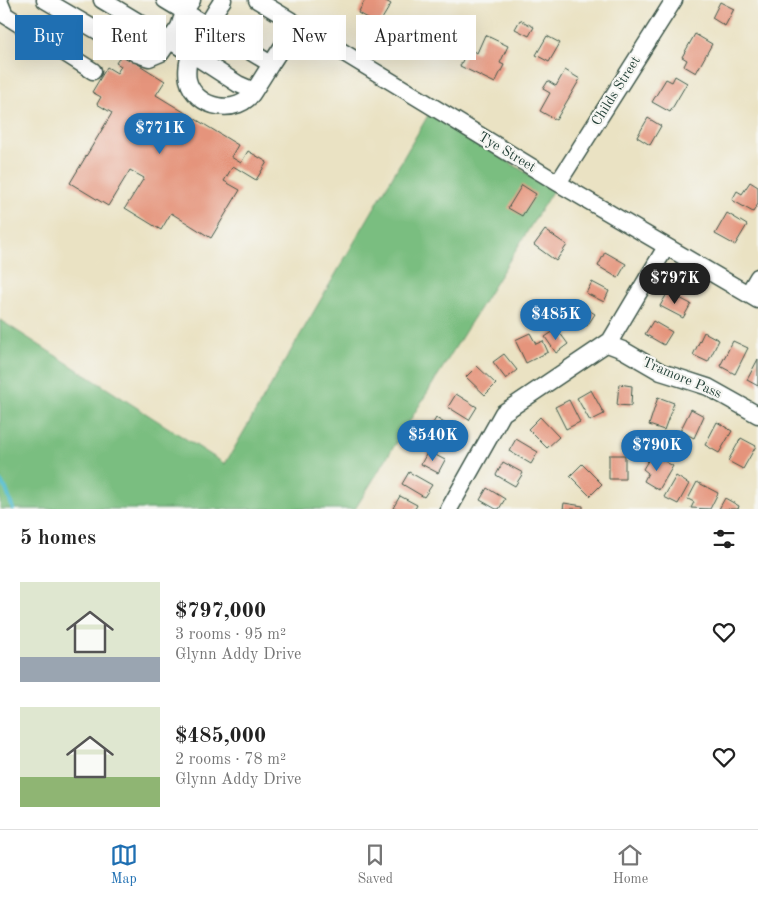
<!DOCTYPE html>
<meta charset="utf-8">
<style>
body{margin:0;font-family:"Old Standard TT",serif;background:#f2f2f2;color:#222;height:100vh;display:flex;flex-direction:column;font-size:19px;white-space:nowrap}
*{box-sizing:border-box;margin:0}
p{font-size:16px;color:#767676}
.icon{flex:none;width:28px;height:28px;fill:none;stroke:currentColor;stroke-width:2;stroke-linecap:round;stroke-linejoin:round}
.map{position:relative;height:509px;overflow:hidden}
.sheet{display:flex;flex-direction:column;background:#fff;flex:1}
.sheet>*{flex:none}
.guide{position:absolute;left:15px;top:15px;width:500px;height:45px;display:flex;gap:10px}
.price{position:absolute;translate:-50% -42px;padding:0 11px;border-radius:18px;background:#1f6fb2;color:#fff;font-size:16px;line-height:32px;filter:drop-shadow(0 1px 2px #0008)}
.price::after{content:'';position:absolute;left:50%;top:30px;width:15px;height:11px;margin-left:-8px;background:inherit;clip-path:polygon(0 0,100% 0,50% 100%)}
.price.current{background:#222;color:#fff}
ul{padding:0;list-style:none}
li{display:flex;align-items:center;gap:15px;height:125px;padding:0 20px}
li span{display:grid;place-items:center;flex:none;width:140px;height:100px;border-radius:0px;color:#555}
li>.icon{margin-inline-start:auto}
span .icon{width:60px;height:60px;fill:#fffc;stroke-width:1}
li b{font-size:21px}
h2{display:flex;justify-content:space-between;align-items:center;height:60px;padding:0 20px;font-size:21px}
.pill{padding:0 18px;border-radius:0px;background:#fff;box-shadow:0 5px 20px #0002;font-size:18px;line-height:45px}
.pill.current{background:#1f6fb2;color:#fff}
.dock{display:flex;justify-content:space-around;align-items:center;height:70px;border-top:1px solid #e0e0e0;background:#fff;font-size:14px;color:#767676}
.dock a{display:grid;justify-items:center;gap:2px}
.dock .current{color:#1f6fb2}
.map>svg:first-child{display:block}
</style>
<div class="map">
<svg width="758" height="509" viewBox="0 0 758 509">
<rect width="100%" height="100%" fill="#f6f6f2"/>
<filter id="ink" filterUnits="userSpaceOnUse"><feTurbulence type="fractalNoise" baseFrequency=".02" numOctaves="2"/><feDisplacementMap in="SourceGraphic" scale="10" xChannelSelector="R" yChannelSelector="G"/><feConvolveMatrix kernelMatrix="1 2 1 2 8 2 1 2 1" color-interpolation-filters="sRGB"/></filter>
<filter id="wash" filterUnits="userSpaceOnUse"><feTurbulence type="fractalNoise" baseFrequency=".0096" numOctaves="4" result="noise"/><feDisplacementMap in="SourceGraphic" scale="20" xChannelSelector="R" yChannelSelector="G"/><feGaussianBlur stdDeviation="1.12" result="paint"/><feColorMatrix in="noise" values="0 0 0 0 0 0 0 0 0 0 0 0 0 0 0 0 0 1.4 0 .05"/><feComposite in="paint" operator="in"/></filter>
<g filter="url(#wash)">
<rect width="100%" height="100%" fill="#eae2c3"/>
<path fill="#7abe80" stroke="#4c7e5a" d="M430,112l123,78 -198,319h-355v-189l225,144z"/>
<g fill="none" stroke-linecap="round" stroke-linejoin="round">
<path stroke="#53bdd0" stroke-width="4" d="M0,481l6,8 7,20"/>
</g>
<g id="blocks">
<path fill="#e5947b" d="M365,0h19l7,4 -15,25 -12,-7 3,-4 -9,-5z
M720,2l14,7 -9,17 -13,-8z
M520,20l14,7 -5,9 -14,-7z
M695,34l17,10 -16,29 -12,-7 3,-6 -5,-3z
M485,35l23,11 -8,17 4,2 -9,18 -35,-17 8,-17 9,4z
M547,36l13,7 -11,19 -13,-7z
M122,54l43,27 -9,14 82,50 -7,12 10,6 7,-12 19,11 -11,18 -23,-14 -9,15 16,9 -29,48 -40,-25 -10,17 -36,-22 19,-30 -14,-8 -22,36 -38,-23 42,-70 -15,-9 4,-7 -9,-5 15,-25 10,6 4,-7 -5,-3z
M565,70l15,9 -24,41 -16,-9 10,-18 -7,-4 5,-8 8,5z
M675,76l12,7 -17,29 -18,-10 14,-23 6,3z
M648,118l13,8 -11,19 -13,-8z
M750,182l8,5v17l-5,8 -21,-12 5,-9 5,3z
M522,185l14,9 -14,22 -14,-8z
M727,213l20,12 -12,20 -20,-11z
M545,230l22,15 -11,16 -22,-16z
M605,252l21,12 -8,14 -20,-12z
M592,282l17,9 -5,11 -18,-9z
M668,292l23,12 -8,14 -23,-12z
M576,302l19,12 -8,12 -19,-11z
M653,321l19,11 -8,13 -19,-11z
M557,329l11,15 -12,9 -11,-16z
M704,332l15,8 -11,22 -15,-7z
M530,333l6,11 7,-3 5,11 -22,11 -11,-23z
M733,341l15,7 -13,26 -15,-8z
M504,354l13,16 -11,9 -13,-17z
M758,359v27l-11,-6z
M477,366l19,18 -11,11 -19,-18z
M619,384l13,2 -1,20 -14,-1z
M591,390l13,24 -14,7 -13,-23z
M456,394l21,13 -8,13 -21,-13z
M658,397l16,6 -10,27 -15,-5z
M569,400l11,22 -14,7 -11,-22z
M691,409l13,7 -10,22 -14,-7z
M540,417l19,20 -12,11 -19,-19z
M436,418l25,15 -9,14 -24,-15z
M717,422l15,9 -13,22 -14,-8z
M741,438l15,8 -13,23 -15,-8z
M516,439l22,13 -7,12 -22,-13z
M428,451l17,9 -7,13 -17,-9z
M652,454l21,12 -14,24 -15,-9 4,-8 -5,-4z
M609,455h16v24h-16z
M503,462l20,11 -8,13 -19,-11z
M582,464l20,20 -12,12 -20,-20z
M409,472l23,13 -8,12 -22,-13z
M676,476l13,8 -11,20 -14,-7z
M697,482l21,11 -8,16 -19,-1 3,-6 -6,-3z
M487,488l18,11 -6,10h-3l-16,-9z
M400,496l17,9 -2,4h-20l-2,-1z
M725,498l14,8 -1,3h-19z
M564,503l19,3v3h-20z"/>
</g>
</g>
<g filter="url(#ink)">
<use href="#blocks" fill-opacity="0" stroke="#3d5649" stroke-width="1"/>
<g fill="none" stroke-linecap="round" stroke-linejoin="round">
<g stroke="#3d5649" stroke-width="19">
<path id="minor" d="M45,0l92,54 12,4 12,-5 18,-26 5,-15 8,-12
M102,0l88,53c-2,9 -4,18 -2,27 7,29 51,37 66,11
M165,0l106,64 -17,27 -16,-7 -48,-31c12,-17 21,-37 33,-53
M257,0l301,183 200,117
M0,3l5,12 88,56
M271,64l26,-40
M558,183l116,-183
M748,294l10,-17
M610,341v4l13,5 38,22 16,5 31,10 50,28
M449,509l54,-96 107,-72 56,-94"/>
</g>
<use href="#minor" stroke="#fff" stroke-width="16"/>
</g>
</g>
<g text-anchor="middle" dominant-baseline="central" stroke-width="4.5" stroke-linejoin="round" paint-order="stroke">
<g font-size="14" fill="#1f3d34" stroke="#f6f6f2">
<text transform="translate(616 91) rotate(-58)">Childs Street</text>
<text transform="translate(507 152) rotate(31)">Tye Street</text>
<text transform="translate(682 378) rotate(23)">Tramore Pass</text>
</g>
</g>
</svg>
<b class="price" style="left:160px;top:155px">$771K</b>
<b class="price current" style="left:675px;top:305px">$797K</b>
<b class="price" style="left:556px;top:341px">$485K</b>
<b class="price" style="left:433px;top:462px">$540K</b>
<b class="price" style="left:657px;top:472px">$790K</b>
<div class="guide">
<a class="pill current">Buy</a>
<a class="pill">Rent</a>
<a class="pill">Filters</a>
<a class="pill">New</a>
<a class="pill">Apartment</a>
</div>
</div>
<section class="sheet">
<h2>5 homes<svg class="icon" aria-label="filters" viewBox="0 0 24 24"><path d="M4 7h16M4 17h16"/><circle cx="9" cy="7" r="2"/><circle cx="15" cy="17" r="2"/></svg></h2>
<ul>
<li><span style="background:linear-gradient(#dfe7d0 75%,#9aa5b1 0)"><svg class="icon" aria-label="home" viewBox="0 0 24 24"><path d="M3 11l9-7 9 7M6 9v11h12V9"/></svg></span><div><b>$797,000</b><p>3 rooms · 95 m²</p><p>Glynn Addy Drive</p></div><svg class="icon" aria-label="heart" viewBox="0 0 24 24"><path d="M12 20l-8-8c-3-5 5-10 8-4 3-6 11-1 8 4z"/></svg></li>
<li><span style="background:linear-gradient(#dfe7d0 70%,#8fb573 0)"><svg class="icon" aria-label="home" viewBox="0 0 24 24"><path d="M3 11l9-7 9 7M6 9v11h12V9"/></svg></span><div><b>$485,000</b><p>2 rooms · 78 m²</p><p>Glynn Addy Drive</p></div><svg class="icon" aria-label="heart" viewBox="0 0 24 24"><path d="M12 20l-8-8c-3-5 5-10 8-4 3-6 11-1 8 4z"/></svg></li>
</ul>
</section>
<nav class="dock">
<a class="current"><svg class="icon" aria-label="map" viewBox="0 0 24 24"><path d="M3 6l6-2 6 2 6-2v14l-6 2-6-2-6 2zM9 4v14M15 6v14"/></svg>Map</a>
<a><svg class="icon" aria-label="saved" viewBox="0 0 24 24"><path d="M7 4h10v16l-5-4-5 4z"/></svg>Saved</a>
<a><svg class="icon" aria-label="home" viewBox="0 0 24 24"><path d="M3 11l9-7 9 7M6 9v11h12V9"/></svg>Home</a>
</nav>
